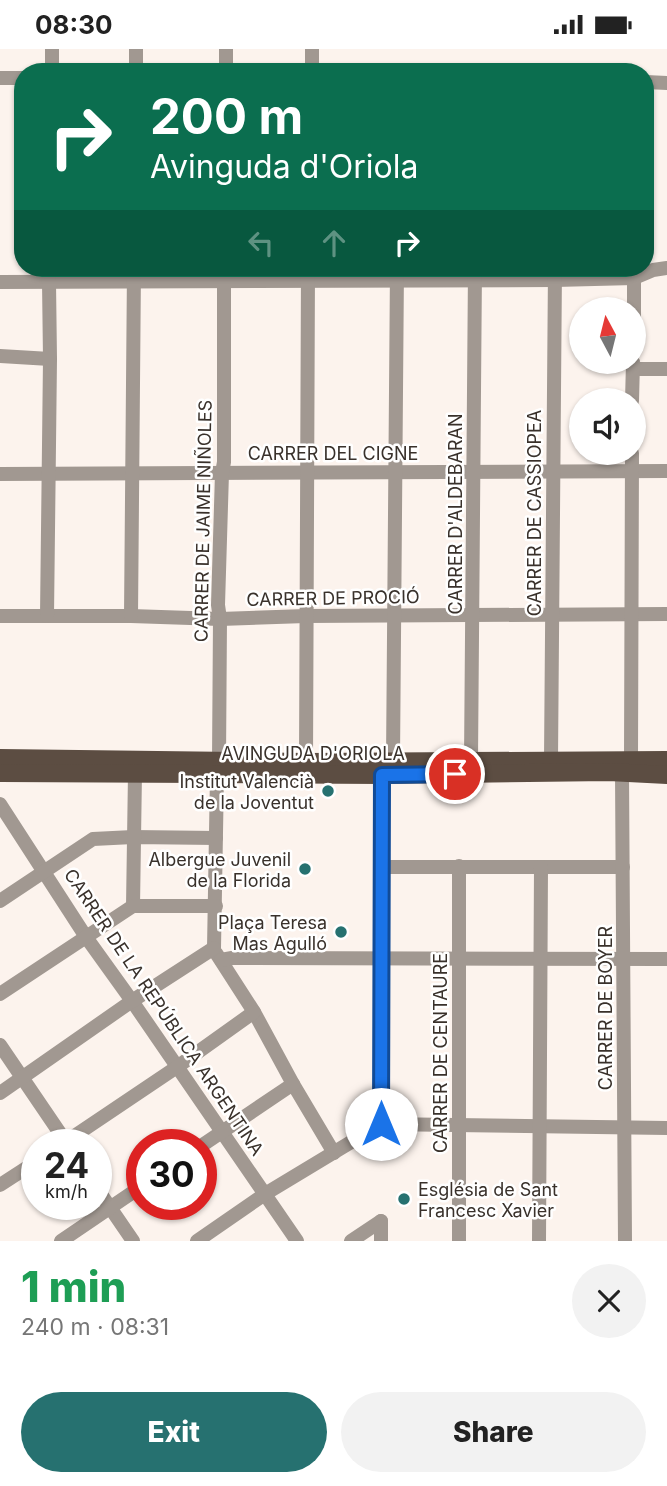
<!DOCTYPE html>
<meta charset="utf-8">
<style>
:root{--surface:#fff;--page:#f2f2f2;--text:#222;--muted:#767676;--accent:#267170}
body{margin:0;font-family:Inter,sans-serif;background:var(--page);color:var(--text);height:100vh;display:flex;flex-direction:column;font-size:26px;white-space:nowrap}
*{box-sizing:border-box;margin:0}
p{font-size:23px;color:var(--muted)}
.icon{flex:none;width:38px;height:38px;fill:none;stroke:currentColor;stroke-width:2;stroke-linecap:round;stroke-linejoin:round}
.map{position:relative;height:1192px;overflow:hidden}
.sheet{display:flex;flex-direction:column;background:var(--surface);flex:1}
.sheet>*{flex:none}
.hud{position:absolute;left:14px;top:14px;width:640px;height:214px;border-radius:28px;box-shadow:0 2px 5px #0004;background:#0b6e4f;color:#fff;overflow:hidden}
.needle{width:46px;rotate:353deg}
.controls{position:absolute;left:569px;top:248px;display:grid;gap:14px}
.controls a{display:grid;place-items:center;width:77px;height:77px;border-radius:50%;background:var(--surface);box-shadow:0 2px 5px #0004;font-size:35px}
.speed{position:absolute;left:21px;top:1080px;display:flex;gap:14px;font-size:35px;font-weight:700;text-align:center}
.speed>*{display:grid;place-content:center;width:91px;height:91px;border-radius:50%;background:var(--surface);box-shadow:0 2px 5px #0004;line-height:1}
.speed small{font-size:18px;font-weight:400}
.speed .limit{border:10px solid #d22;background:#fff;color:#111}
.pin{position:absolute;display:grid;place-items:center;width:60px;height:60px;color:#fff;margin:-30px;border:4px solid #fff;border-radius:50%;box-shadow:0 2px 7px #0007}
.me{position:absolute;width:77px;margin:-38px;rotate:0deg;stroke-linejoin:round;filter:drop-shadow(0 0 5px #0008)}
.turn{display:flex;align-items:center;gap:24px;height:147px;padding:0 21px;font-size:32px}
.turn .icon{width:91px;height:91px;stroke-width:2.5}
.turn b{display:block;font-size:49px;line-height:60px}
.lanes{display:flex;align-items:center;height:66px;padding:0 21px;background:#0003;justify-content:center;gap:35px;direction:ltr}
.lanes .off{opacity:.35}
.round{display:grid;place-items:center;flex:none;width:74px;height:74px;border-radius:37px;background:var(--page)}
.summary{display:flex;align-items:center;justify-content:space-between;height:119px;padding:0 21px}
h1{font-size:42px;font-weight:800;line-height:52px;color:#1e9e55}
.action{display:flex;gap:14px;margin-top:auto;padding:14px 21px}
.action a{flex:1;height:80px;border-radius:42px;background:var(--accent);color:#fff;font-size:28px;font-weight:800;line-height:80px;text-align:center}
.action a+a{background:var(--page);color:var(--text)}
.status{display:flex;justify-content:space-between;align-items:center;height:49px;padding:0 35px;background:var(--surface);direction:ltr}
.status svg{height:19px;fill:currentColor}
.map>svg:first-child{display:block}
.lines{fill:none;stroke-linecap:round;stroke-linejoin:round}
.minor{stroke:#a19891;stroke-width:14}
.major{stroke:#5c4d42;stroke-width:18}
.route-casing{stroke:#114b97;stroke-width:18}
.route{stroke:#1a73e8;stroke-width:12}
.poi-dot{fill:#267170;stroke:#fff;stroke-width:2.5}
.labels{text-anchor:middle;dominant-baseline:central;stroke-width:5;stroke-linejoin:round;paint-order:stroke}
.street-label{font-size:18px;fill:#39312b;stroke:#fff}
.poi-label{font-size:18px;fill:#39312b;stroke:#fff;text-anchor:end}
</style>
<div class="status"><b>08:30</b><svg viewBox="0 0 49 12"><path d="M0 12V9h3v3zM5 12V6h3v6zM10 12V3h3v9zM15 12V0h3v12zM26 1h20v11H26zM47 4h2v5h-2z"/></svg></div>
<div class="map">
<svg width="667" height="1192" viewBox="0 0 667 1192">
<rect width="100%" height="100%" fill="#fcf3ed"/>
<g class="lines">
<g class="minor">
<polyline points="52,0 52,23"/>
<polyline points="226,0 226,23"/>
<polyline points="136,23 136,0"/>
<polyline points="312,23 312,0"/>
<polyline points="0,29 23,29"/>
<polyline points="646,33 667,34"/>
<polyline points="0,233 555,231 634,229 653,221 667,219"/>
<polyline points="634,274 634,220"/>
<polyline points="0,307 50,310"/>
<polyline points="633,320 667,320"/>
<polyline points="632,352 633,313"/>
<polyline points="0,425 667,422"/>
<polyline points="0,567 131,567 220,570 306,567 667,565"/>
<polyline points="47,567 50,310 49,233 48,219"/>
<polyline points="131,567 134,219"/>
<polyline points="551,710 555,219"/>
<polyline points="393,711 397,219"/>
<polyline points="471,711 475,219"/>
<polyline points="306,713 308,219"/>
<polyline points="0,755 86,888 132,952 297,1192"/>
<polyline points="381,818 623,818"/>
<polyline points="0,852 93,790 133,788 216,789"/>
<polyline points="133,857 135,724"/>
<polyline points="214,899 217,726 219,711 220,570 218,556 222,424 224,413 224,219"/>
<polyline points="216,904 254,963 293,1035 334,1104"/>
<polyline points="221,911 232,909 667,910"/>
<polyline points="0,945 133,857 216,857"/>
<polyline points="0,996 68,1096"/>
<polyline points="0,1044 132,952 214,899"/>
<polyline points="381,1075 382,726"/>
<polyline points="381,1075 667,1079"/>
<polyline points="61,1096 177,1018 254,963"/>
<polyline points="201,1097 293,1035"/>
<polyline points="0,1136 37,1112"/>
<polyline points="96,1138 133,1192"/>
<polyline points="61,1192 142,1137"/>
<polyline points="197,1192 265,1145 381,1075"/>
<polyline points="351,1192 381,1172"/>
<polyline points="381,1192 381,1172"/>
<polyline points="459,1192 459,817"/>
<polyline points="539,1192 541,818"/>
<polyline points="625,1192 622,725 631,710 632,404"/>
</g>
<g class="major">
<polyline points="0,709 306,713 667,711"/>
<polyline points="0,724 382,726 609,723 667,726"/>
</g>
</g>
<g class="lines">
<defs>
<polyline id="route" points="381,1075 382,726 455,725"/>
</defs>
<use href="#route" class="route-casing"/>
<use href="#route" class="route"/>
</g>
<g class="poi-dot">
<circle cx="328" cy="742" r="7"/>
<circle cx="305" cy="820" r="7"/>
<circle cx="341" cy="883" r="7"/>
<circle cx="404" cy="1150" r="7"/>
</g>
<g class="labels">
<g class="street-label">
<text x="333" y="404">CARRER DEL CIGNE</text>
<text transform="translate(534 464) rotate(-90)">CARRER DE CASSIOPEA</text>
<text transform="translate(455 465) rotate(-90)">CARRER D'ALDEBARAN</text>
<text transform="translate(203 472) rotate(-89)">CARRER DE JAIME NIÑOLES</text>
<text transform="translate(333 549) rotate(-1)">CARRER DE PROCIÓ</text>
<text x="313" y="704">AVINGUDA D'ORIOLA</text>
<text transform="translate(605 959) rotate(-90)">CARRER DE BOYER</text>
<text transform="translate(164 963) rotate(56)">CARRER DE LA REPÚBLICA ARGENTINA</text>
<text transform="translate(440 1004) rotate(-90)">CARRER DE CENTAURE</text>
</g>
<g class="poi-label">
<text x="314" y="732">Institut Valencià<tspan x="314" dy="21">de la Joventut</tspan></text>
<text x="291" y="810">Albergue Juvenil<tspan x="291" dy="21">de la Florida</tspan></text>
<text x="327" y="873">Plaça Teresa<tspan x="327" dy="21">Mas Agulló</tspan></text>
<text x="418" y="1140" text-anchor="start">Església de Sant<tspan x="418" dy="21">Francesc Xavier</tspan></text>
</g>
</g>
</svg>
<div class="controls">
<a><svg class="needle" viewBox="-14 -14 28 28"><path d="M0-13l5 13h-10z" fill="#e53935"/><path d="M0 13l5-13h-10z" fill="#767676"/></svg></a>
<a><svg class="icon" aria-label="sound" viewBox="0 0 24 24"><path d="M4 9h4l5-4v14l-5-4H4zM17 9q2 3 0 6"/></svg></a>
</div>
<div class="speed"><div>24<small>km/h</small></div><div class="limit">30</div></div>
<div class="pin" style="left:455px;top:725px;background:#d93025"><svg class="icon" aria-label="arrive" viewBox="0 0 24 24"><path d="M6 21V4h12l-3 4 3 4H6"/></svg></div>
<svg class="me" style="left:381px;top:1075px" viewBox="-20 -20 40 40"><circle r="19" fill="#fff"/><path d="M0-13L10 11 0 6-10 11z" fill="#1a73e8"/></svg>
<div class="hud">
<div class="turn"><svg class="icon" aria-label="right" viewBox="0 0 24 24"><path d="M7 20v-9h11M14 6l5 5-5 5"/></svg><div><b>200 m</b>Avinguda d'Oriola</div></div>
<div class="lanes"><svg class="icon off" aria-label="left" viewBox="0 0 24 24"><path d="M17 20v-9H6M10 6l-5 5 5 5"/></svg><svg class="icon off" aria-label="ahead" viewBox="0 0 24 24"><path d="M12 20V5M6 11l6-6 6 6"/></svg><svg class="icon" aria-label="right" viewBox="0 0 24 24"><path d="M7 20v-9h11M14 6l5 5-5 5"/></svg></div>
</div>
</div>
<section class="sheet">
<div class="summary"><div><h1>1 min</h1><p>240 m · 08:31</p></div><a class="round"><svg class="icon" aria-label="close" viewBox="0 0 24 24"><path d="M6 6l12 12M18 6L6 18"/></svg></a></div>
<div class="action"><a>Exit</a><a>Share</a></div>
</section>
